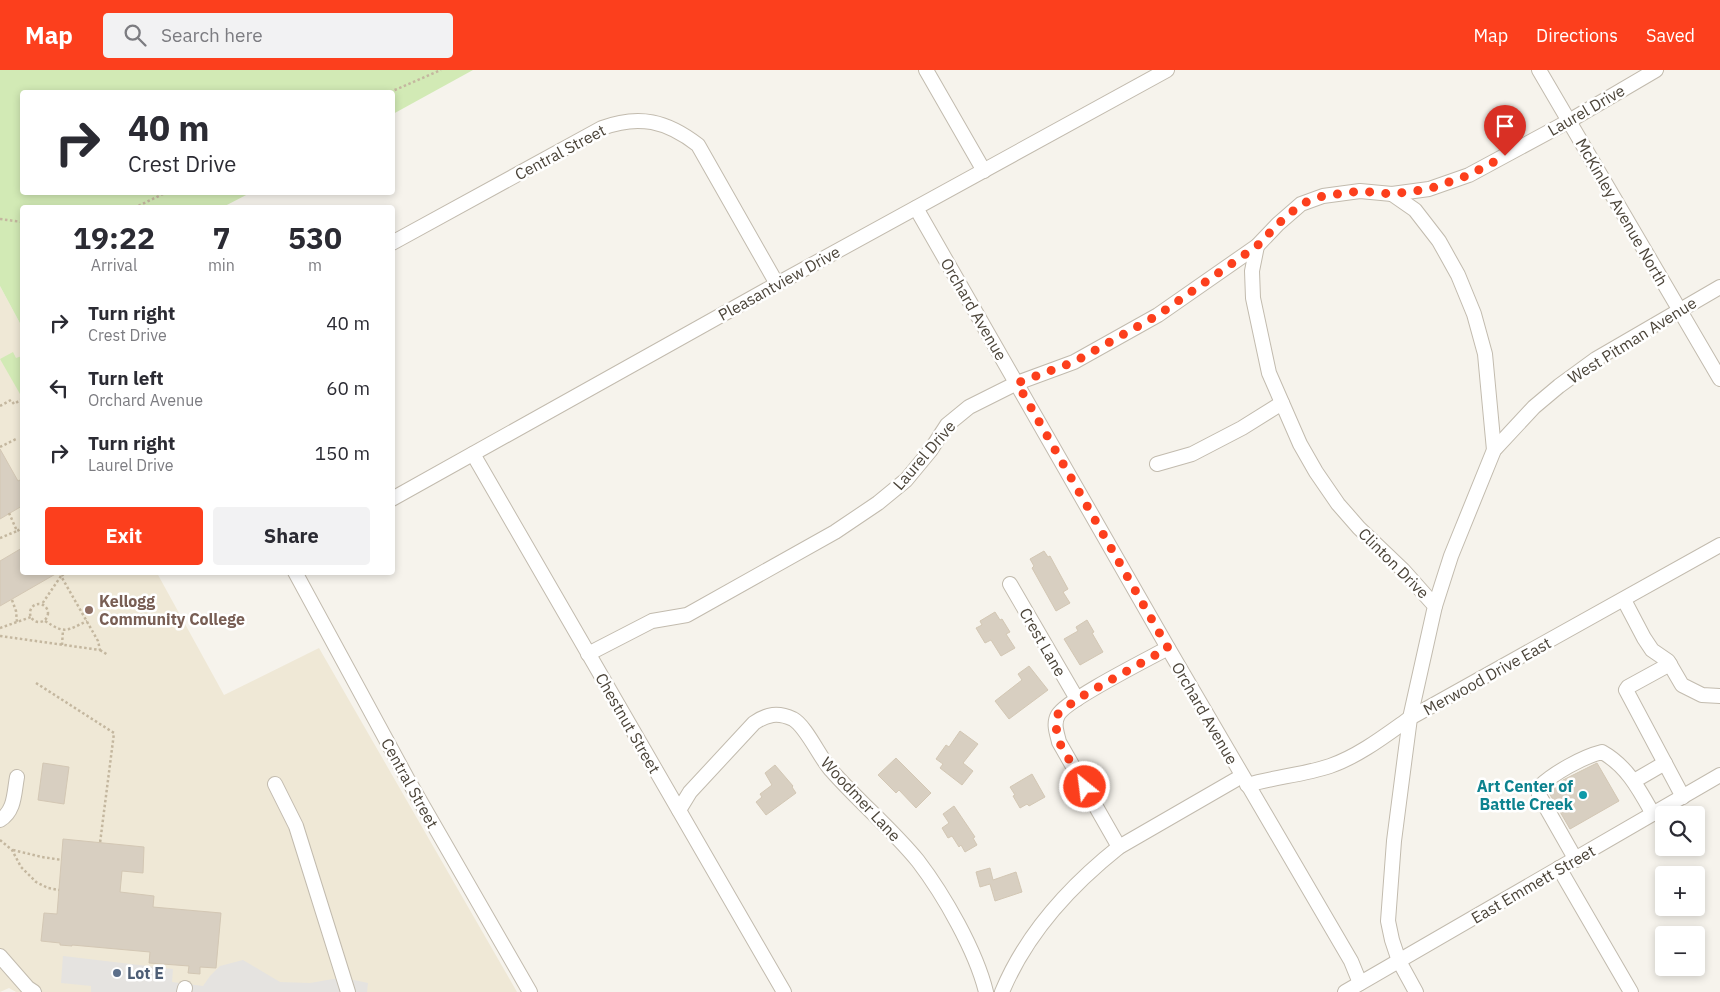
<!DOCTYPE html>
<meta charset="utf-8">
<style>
:root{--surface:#fff;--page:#f2f2f3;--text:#2b2b33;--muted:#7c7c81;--accent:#fc3f1d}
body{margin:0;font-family:"IBM Plex Sans",sans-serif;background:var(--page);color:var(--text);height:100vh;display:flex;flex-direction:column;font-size:19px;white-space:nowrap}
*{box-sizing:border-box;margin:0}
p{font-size:16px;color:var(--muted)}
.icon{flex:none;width:28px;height:28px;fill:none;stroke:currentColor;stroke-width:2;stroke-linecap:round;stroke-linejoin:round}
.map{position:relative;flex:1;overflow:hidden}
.side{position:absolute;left:20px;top:135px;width:375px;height:370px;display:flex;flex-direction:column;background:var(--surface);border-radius:5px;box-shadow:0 2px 8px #0003}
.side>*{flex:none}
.guide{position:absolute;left:20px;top:20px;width:375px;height:105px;border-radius:5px;box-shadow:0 2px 8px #0003;background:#fff;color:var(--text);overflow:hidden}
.fabs{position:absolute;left:1655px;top:736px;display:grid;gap:10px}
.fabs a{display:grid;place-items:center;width:50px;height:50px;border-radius:5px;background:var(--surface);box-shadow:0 2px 8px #0003;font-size:25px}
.pin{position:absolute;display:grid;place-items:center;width:42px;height:42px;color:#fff;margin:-51px -21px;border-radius:50% 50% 50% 0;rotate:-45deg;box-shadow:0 0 5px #0007}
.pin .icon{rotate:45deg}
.me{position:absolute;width:55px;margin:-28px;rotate:331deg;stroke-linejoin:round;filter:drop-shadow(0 0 4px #0008)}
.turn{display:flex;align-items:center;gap:18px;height:105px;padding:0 25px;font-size:22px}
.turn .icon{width:65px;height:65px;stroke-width:2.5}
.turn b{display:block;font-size:35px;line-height:42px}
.eta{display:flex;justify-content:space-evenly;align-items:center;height:85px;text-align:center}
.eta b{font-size:30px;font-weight:800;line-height:35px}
.button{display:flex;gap:10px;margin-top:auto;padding:10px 25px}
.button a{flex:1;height:58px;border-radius:5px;background:var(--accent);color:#fff;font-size:20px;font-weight:800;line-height:58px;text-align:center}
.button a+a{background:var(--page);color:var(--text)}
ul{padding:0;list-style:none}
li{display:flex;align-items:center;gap:15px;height:65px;padding:0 25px}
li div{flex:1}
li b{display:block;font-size:19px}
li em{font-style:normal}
header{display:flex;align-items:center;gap:30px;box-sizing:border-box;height:70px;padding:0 25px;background:var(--accent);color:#fff}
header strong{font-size:24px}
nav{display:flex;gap:28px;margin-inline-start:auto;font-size:18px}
.search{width:350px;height:45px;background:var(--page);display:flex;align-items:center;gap:12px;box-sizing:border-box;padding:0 18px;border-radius:5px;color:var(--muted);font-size:19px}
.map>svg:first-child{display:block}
.education{fill:#efe8d6}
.green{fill:#d2eab5}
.parking{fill:#e5e3e0}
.building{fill:#d8cfc1;stroke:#d3c7b4}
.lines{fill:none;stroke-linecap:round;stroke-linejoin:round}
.minor-casing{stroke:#c2bbae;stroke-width:16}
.path{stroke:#c4b79f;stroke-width:2.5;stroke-dasharray:2.5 2.5;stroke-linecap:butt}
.minor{stroke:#fff;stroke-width:14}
.route{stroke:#fc3f1d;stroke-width:9;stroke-dasharray:0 16.2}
.education-dot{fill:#8d6e63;stroke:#fff;stroke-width:2}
.culture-dot{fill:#0f9aa8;stroke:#fff;stroke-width:2}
.service-dot{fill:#5c6f8a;stroke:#fff;stroke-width:2}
.labels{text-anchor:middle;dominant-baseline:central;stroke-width:5;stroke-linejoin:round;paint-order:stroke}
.street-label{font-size:16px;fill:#4b4439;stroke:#fff}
.education-label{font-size:16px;font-weight:bold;fill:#785e54;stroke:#fff;text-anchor:start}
.culture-label{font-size:16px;font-weight:bold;fill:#0d838f;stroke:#fff;text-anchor:end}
.service-label{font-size:16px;font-weight:bold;fill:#4e5e75;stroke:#fff;text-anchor:start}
</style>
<header>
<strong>Map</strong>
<div class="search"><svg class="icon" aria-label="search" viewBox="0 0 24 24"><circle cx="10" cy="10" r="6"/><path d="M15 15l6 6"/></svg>Search here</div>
<nav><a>Map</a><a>Directions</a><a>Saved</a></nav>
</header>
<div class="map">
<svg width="1720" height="922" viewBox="0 0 1720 922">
<rect width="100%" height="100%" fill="#f6f3ec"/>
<polygon class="education" points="0,216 22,257 22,502 157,503 224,625 319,578 517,922 16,922 9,918 0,922"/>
<g class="green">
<polygon points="0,0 473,0 393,44 392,22 22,22 22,122 250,123 223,137 22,138 22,257 0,216"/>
<polygon points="13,282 16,288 22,286 22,322 20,324 0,289"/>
</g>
<polygon class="parking" points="63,886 173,899 172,912 203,916 210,906 220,896 243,890 280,912 310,913 333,909 354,910 368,913 367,922 91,922 91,916 61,913"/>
<g class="building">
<polygon points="0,379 18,411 22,409 22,436 0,449"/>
<polygon points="22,478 22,502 59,502 0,536 0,491"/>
<polygon points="1044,481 1048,487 1050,486 1068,519 1063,522 1070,533 1056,541 1032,498 1034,496 1030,489"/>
<polygon points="995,542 1000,550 1002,549 1010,562 1006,564 1015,578 1001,586 991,570 985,573 976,558 982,555 980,551"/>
<polygon points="1087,550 1094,562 1092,563 1103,582 1080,595 1064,569 1078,561 1076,557"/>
<polygon points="1029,596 1048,620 1009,649 995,631 1022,610 1018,604"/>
<polygon points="960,661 978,674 963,693 973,701 962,715 940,698 943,694 936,689 946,675 949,677"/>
<polygon points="896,688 931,723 916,738 899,720 896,723 878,705"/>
<polygon points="43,693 69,697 64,734 38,730"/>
<polygon points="1597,693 1619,731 1570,759 1548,721 1563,710"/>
<polygon points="775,695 793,716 792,717 796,723 766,745 756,732 762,727 760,724 772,715 765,703"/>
<polygon points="1032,704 1045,727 1029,736 1027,734 1020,738 1013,726 1015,725 1010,717"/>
<polygon points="954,736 975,767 973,768 977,775 965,782 961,775 959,777 952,766 948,768 942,758 949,753 943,744"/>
<polygon points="63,769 144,777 143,803 122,801 120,822 154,826 153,837 221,843 216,898 200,897 200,904 188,903 189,896 149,893 150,882 72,875 72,876 60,875 60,873 41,871 44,843 57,844"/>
<polygon points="990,798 993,810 1016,802 1022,822 995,831 990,814 980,817 976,802"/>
</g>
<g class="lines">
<defs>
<g id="minor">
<polyline points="926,0 984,101"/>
<polyline points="1539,0 1720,309"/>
<polyline points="1392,124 1415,140 1439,171 1458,205 1474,244 1485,284 1494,380"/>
<polyline points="916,138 1168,578 1351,891 1360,913"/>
<path d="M392,173L602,58C639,44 667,51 698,75L777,214"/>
<polyline points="1257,176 1252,201 1253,228 1269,303 1300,374 1316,402 1338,434 1359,458 1403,500 1435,536 1410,648 1405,686 1394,771 1388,851 1392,870 1399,891 1416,922"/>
<polyline points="473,384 784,922"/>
<polyline points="1157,394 1192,384 1242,358 1282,333"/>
<polyline points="392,429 777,214 1167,0"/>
<polyline points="295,502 408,710 530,922"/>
<polyline points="1010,514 1077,629"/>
<polyline points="1624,530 1644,568 1652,580 1668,591 1682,615 1702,625 1720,626"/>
<polyline points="1435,536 1451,486 1494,380 1534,337 1559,316 1596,289 1720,217"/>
<polyline points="588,584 652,551 687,545 835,462 878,433 906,410 930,381 947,355 969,337 1017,313 1074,292 1158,245 1257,176 1278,154 1301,134 1323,126 1360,121 1392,124 1429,119 1469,105 1569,51 1656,0"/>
<polyline points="1670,594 1628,617 1626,620 1683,727"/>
<polyline points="1634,711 1665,693"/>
<polyline points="275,714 296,756 348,922"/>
<path d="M1247,715C1274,707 1303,705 1330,696C1359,686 1386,665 1410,648L1720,475"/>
<path d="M679,740L690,722L754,653C767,644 778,642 793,649C806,656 820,688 831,700C859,732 892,759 918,791C944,825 976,881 986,922"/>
<path d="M0,750C15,741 14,723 17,707"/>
<path d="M1119,777L1059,672C1057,663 1053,654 1058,645C1066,630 1148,589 1168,578"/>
<path d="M1576,790L1539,725V717C1554,703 1582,687 1602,682C1627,696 1639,719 1653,744"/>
<polyline points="1559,798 1631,922"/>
<polyline points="0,886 28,918 34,922"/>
<polyline points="184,922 185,918"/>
<path d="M1002,922C1026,864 1070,816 1119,777L1242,706"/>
<polyline points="1345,922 1720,705"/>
</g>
</defs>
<use href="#minor" class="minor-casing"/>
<g class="path">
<polyline points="390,22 441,0"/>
<polyline points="134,138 167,122"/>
<polyline points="0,149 22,152"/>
<polyline points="0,336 11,330 14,334 22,329"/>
<polyline points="0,377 16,369"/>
<polyline points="9,443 17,461 22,458"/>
<polyline points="0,468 17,461"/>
<polyline points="59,502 61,506 68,502"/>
<polyline points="12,530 16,541 17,552"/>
<circle cx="39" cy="543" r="9"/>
<path d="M45,551C65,564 66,561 87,551"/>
<polyline points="0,558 31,547"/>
<polyline points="0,566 100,580 98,571 61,506 42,534"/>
<polyline points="62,575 63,560"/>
<polyline points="100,580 108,585"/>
<polyline points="36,613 114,663 100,773"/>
<polyline points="0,770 12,780 21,797 36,812 48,818 59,820"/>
<polyline points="13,780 42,787 62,790"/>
</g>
<use href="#minor" class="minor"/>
</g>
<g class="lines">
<polyline class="route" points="1085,717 1059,672 1055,652 1058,644 1077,629 1168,578 1017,313 1074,292 1158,245 1257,176 1278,154 1301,134 1323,126 1360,121 1392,124 1429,119 1469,105 1505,86"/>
</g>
<circle class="education-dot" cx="89" cy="540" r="5"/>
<circle class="culture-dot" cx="1583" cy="725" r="5"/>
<circle class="service-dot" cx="117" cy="903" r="5"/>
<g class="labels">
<g class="street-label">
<text transform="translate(1586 40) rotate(-30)">Laurel Drive</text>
<text transform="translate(560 82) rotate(-28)">Central Street</text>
<text transform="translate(1622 142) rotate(60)">McKinley Avenue North</text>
<text transform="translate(779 213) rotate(-29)">Pleasantview Drive</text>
<text transform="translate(974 239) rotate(60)">Orchard Avenue</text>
<text transform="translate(1632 270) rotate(-32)">West Pitman Avenue</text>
<text transform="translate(924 385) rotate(-49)">Laurel Drive</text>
<text transform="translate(1394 493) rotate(45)">Clinton Drive</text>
<text transform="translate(1043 572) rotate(60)">Crest Lane</text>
<text transform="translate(1487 606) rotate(-29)">Merwood Drive East</text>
<text transform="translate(1205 643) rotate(60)">Orchard Avenue</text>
<text transform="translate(628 653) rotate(60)">Chestnut Street</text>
<text transform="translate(410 713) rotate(61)">Central Street</text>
<text transform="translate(861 729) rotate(47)">Woodmer Lane</text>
<text transform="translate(1533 814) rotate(-30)">East Emmett Street</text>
</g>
<g class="education-label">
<text x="99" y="531">Kellogg<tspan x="99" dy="18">Community College</tspan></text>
</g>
<g class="culture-label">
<text x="1573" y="716">Art Center of<tspan x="1573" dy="18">Battle Creek</tspan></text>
</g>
<g class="service-label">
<text x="127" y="903">Lot E</text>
</g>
</g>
</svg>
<div class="fabs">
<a><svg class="icon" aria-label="search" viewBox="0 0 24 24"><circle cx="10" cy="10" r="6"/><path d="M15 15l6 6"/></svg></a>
<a>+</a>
<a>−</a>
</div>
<div class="pin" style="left:1505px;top:86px;background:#d93025"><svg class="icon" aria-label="arrive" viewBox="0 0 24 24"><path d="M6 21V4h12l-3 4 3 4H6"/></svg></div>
<svg class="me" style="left:1085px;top:717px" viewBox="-20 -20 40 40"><circle r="17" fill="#fc3f1d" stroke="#fff" stroke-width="3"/><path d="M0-11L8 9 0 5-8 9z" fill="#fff"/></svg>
<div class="guide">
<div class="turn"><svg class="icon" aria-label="right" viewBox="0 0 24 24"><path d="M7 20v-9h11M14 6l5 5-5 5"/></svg><div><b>40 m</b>Crest Drive</div></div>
</div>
<section class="side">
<div class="eta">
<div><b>19:22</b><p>Arrival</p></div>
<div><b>7</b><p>min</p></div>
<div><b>530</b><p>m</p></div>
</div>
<ul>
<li><svg class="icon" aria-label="right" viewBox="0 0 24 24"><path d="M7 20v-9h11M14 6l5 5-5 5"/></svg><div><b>Turn right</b><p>Crest Drive</p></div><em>40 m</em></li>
<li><svg class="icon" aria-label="left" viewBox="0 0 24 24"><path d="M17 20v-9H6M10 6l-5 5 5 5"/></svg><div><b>Turn left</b><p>Orchard Avenue</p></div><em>60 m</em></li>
<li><svg class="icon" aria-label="right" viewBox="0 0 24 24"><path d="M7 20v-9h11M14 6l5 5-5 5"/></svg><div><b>Turn right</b><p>Laurel Drive</p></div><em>150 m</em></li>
</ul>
<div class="button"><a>Exit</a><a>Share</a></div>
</section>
</div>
